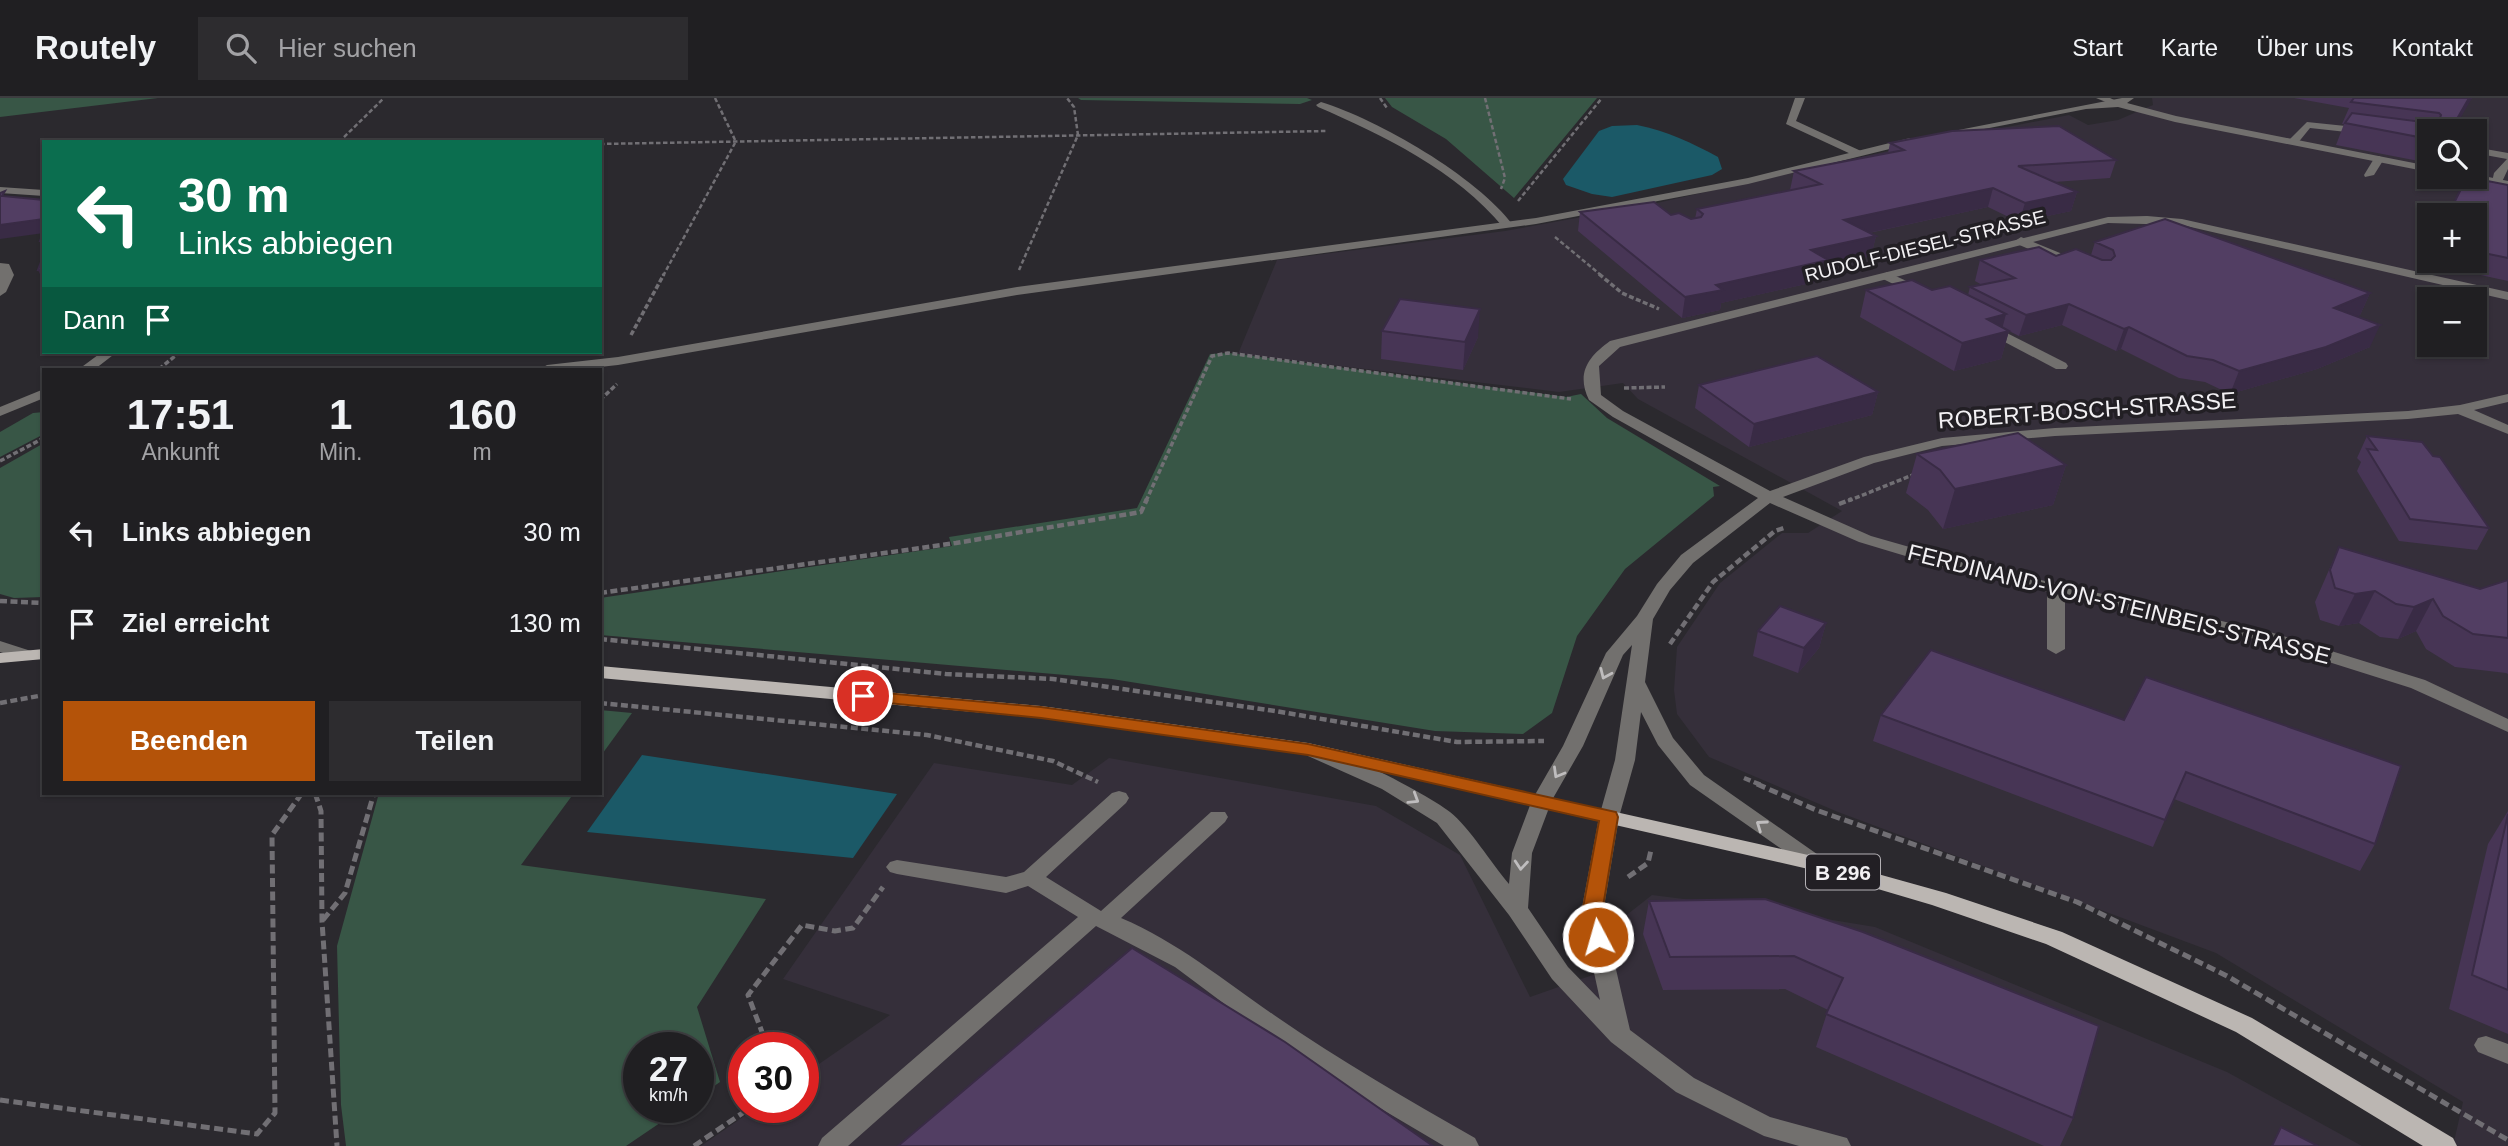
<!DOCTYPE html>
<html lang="de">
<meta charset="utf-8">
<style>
:root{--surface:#201f22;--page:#2d2c2f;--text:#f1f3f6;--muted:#a2a2a5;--line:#3d3d40;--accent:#b45309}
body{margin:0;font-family:Helvetica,sans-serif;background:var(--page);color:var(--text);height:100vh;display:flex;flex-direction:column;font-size:26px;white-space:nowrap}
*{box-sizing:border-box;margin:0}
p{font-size:23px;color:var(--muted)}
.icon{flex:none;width:38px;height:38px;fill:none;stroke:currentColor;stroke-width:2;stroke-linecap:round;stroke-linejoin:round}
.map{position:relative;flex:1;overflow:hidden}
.drawer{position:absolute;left:42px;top:270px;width:560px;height:427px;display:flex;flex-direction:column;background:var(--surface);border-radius:0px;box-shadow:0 2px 5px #0004,0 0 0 2px var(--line)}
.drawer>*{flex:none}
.top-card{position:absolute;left:42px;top:42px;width:560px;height:214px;border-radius:0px;box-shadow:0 2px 5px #0004,0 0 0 2px var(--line);background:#0b6e4f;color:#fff;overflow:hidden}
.tools{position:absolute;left:2417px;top:21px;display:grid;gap:14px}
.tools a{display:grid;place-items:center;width:70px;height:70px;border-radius:0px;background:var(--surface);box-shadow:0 2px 5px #0004,0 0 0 2px var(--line);font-size:35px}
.speed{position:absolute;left:623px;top:934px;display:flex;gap:14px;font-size:35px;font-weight:700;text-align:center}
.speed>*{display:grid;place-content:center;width:91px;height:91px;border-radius:50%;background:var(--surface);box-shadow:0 2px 5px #0004,0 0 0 2px var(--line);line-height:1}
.speed small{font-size:18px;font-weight:400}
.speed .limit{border:10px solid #d22;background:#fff;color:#111}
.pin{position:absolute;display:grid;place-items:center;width:60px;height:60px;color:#fff;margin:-30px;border:4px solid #fff;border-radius:50%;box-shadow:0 2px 7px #0007}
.me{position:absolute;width:77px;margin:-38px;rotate:354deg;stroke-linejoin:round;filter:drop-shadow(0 0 5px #0008)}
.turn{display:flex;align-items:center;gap:24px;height:147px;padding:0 21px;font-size:32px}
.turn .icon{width:91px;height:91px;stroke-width:2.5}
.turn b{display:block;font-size:49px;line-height:60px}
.then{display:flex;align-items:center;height:66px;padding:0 21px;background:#0003;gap:14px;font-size:26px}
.eta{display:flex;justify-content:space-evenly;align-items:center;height:119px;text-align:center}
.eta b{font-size:42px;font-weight:700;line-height:49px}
.cta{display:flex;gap:14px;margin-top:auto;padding:14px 21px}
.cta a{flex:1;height:80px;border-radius:0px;background:var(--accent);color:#fff;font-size:28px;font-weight:700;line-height:80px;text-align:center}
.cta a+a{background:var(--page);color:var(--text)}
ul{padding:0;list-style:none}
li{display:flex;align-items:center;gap:21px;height:91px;padding:0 21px}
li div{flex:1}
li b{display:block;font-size:26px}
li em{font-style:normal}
header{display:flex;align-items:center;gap:42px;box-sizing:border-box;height:98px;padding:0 35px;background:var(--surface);border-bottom:2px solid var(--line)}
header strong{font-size:33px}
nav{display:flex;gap:38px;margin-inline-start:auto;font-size:24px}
.search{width:490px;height:63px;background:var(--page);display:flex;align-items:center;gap:18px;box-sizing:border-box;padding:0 24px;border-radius:0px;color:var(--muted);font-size:26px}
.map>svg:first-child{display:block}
.built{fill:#352f3a;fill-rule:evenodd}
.green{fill:#385646}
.water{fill:#1b5967}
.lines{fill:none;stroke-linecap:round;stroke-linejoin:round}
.path-far3{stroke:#716f74;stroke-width:2.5;stroke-dasharray:4.5 2.5;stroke-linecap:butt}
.path-far2{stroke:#716f74;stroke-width:3.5;stroke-dasharray:5 2.5;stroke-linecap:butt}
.path-far1{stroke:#716f74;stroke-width:4.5;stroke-dasharray:7 3.5;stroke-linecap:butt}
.path{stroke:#716f74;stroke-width:5;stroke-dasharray:9 4.5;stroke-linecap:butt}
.service{fill:#72706e;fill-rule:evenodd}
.minor{fill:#72706e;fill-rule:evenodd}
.tertiary{fill:#72706e;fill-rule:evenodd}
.primary{fill:#bbb6b2;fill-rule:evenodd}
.wall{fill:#473555}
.shaded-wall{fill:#392b45}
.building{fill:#523e63;stroke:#392b45;stroke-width:2}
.oneway{stroke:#bfbdbe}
.route{fill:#b45309;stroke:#753606;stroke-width:2}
.labels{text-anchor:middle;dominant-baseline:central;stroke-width:7;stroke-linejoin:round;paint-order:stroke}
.far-street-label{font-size:19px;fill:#f2f0f3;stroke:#221f24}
.shield{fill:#221f24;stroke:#b4b1b5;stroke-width:2}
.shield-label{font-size:21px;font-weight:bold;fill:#f2f0f3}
.street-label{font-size:23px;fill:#f2f0f3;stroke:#221f24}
</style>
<header>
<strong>Routely</strong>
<div class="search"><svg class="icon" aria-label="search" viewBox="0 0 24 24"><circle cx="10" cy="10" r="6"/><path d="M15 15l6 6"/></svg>Hier suchen</div>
<nav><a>Start</a><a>Karte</a><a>Über uns</a><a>Kontakt</a></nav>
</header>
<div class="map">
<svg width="2508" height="1048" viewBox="0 0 2508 1048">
<rect width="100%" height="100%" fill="#2b292e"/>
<g class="built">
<path d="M2152,0H2508V1048H2453L2463,1004L2216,855L1838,714L1709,659L1677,616L1674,592L1677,549L1720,485L1782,435H1808L1842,413L1638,301L1623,285L1559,294L1238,256L1277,162L1505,133L1648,107L1919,46L2069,17L2088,27L2118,22L2153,7ZM2429,33H2474V79H2429ZM2429,117H2474V163H2429ZM2429,201H2474V247H2429Z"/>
<polygon points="1109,660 1376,708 1460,757 1530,899 1624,866 1619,823 1652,797 1772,812 1875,829 2227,974 2362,1048 701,1048 756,1010 803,1010 803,977 890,917 783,881 934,665 1072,687"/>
</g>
<g class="green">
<polygon points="0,0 158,0 0,19"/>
<polygon points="1078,0 1307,0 1312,2 1300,6 1081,2"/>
<polygon points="1385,0 1597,0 1514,100 1446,41 1392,9"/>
<polygon points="1229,255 1566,299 1581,296 1607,320 1720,388 1713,389 1714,398 1625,471 1577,538 1552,615 1523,636 1435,633 1112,581 600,537 600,500 952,448 949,439 1137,410 1210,256"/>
<polygon points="44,314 44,336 0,359 0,334 33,315"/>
<polygon points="44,345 44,499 14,500 0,496 0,370"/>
<polygon points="600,612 632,615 600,659"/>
<polygon points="379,695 574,695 521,767 766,801 697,909 720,984 698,999 698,950 639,950 639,1010 682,1010 626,1048 346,1048 341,1007 337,848"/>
</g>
<g class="water">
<path d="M1637,27C1667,33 1692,45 1718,59L1722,71L1712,77L1612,99L1592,96L1566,87L1563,81L1599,33L1612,28Z"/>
<polygon points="642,657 897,696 853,760 587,734"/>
</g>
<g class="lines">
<g class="path-far3">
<polyline points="715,0 736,44"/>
<polyline points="1380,0 1387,10"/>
<polyline points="1485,0 1505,80 1501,91"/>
<polyline points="339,44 384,0"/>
<polyline points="600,46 1326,33"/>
<polyline points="1518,103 1602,0"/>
<polyline points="1555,139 1602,178"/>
<polyline points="1019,172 1078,37 1074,9 1067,0"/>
<polyline points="663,178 735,45"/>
</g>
<g class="path-far2">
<polyline points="1599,176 1622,195 1659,211"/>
<polyline points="631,237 664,176"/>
<polyline points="159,271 180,254"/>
<polyline points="1624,290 1665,289"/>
<polyline points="600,302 617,286"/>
<polyline points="0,363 44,340"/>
<polyline points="1146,403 1212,258 1228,255 1571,301"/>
<polyline points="1848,403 1915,376"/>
</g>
<g class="path-far1">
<polyline points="1839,406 1852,401"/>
<polyline points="600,495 956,445 1141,414 1147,401"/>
<polyline points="0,503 44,505"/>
<polyline points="600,541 946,576 1053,581 1275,613 1457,644 1544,643"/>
<polyline points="1670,546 1713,484 1775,433 1784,430"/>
<polyline points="0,605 44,597"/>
<polyline points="600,605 927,637 1053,663 1098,684"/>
<polyline points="1744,680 1761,687"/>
</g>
<g class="path">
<polyline points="1757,686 1816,712 2077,804 2227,878 2508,1042"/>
<polyline points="315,695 321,713 322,823 337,1048"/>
<polyline points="1628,779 1648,765 1651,752"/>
<polyline points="323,822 345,795 374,695"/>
<polyline points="768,950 748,897 802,827 835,833 853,830 883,789"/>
<polyline points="0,1002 257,1036 275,1015 272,737 302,695"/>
<polyline points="694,1048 750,1010"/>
</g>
<g class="service">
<polygon points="1795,0 1805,0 1796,23 1861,53 1861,57 1853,57 1786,26"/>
<polygon points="2096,0 2110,0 2123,6 2118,9"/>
<path d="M1321,4C1379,22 1476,78 1513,127L1503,129C1457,73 1383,37 1318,9L1316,7Z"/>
<polygon points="2307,24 2365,30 2370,33 2365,36 2310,30 2297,46 2289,46 2289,42"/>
<polygon points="2474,49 2508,55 2508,71 2501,86 2492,84 2494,75 2507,61 2474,55"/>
<polygon points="2379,58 2384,61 2374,77 2365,79 2364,77 2375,59"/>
<polygon points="2021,139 2060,155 2062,158 2052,161 2017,146 2015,143"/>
<polygon points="1887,174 1926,192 1928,195 1922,199 1918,198 1883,181 1881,178"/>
<polygon points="1987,225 2066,265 2068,268 2066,271 2056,271 1982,232 1982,226"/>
<polygon points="2056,487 2065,492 2065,551 2056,556 2047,551 2047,492"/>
<path d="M1119,693L1126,695L1129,700L1126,705L1046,779L1101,813L1211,714H1225L1228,719L1225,724L1121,820C1178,844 1224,883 1274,917C1339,962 1407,1001 1475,1040L1479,1048H1444L1351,993L1258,931L1175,869L1096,828L848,1048H818L822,1040L1078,819L1028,788L1006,795L897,776L890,774L886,769L890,764L897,762L1006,779L1024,774L1112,695Z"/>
<polygon points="2486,938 2508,946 2508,966 2478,954 2474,947 2478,940"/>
</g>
<g class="minor">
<polygon points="2122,0 2134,0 2127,5 2176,18 2429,68 2429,74 2175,24 2118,9 2086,11 1938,40 1933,37"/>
<polygon points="1910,40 1914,41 1914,45 1748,86 1536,126 1017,197 618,267 581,271 540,271 547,267 618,259 1017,189 1536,120 1748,80"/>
<polygon points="2474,76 2508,83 2508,89 2466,79 2474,79"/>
<polygon points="0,89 44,92 44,98 0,95"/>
<path d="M2147,118L2182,121L2508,194V202L2182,127L2108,125L1620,249L1599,268L1601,297L1623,313L1770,393L1864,359L1942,340L2055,330L2408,313L2460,307L2508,296V304L2474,312L2508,327V336L2458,316L2408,321L2055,338L1942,348L1874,365L1783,399L1871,438L1962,464L2270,534L2425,582L2508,621V634L2411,590L2259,542L1952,472L1859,444L1770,405L1693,465L1670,492L1653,521L1645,584L1673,640L1704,677L1824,761L1828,766L1824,771L1817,773L1810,771L1690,687L1658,647L1641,614L1635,662L1619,719L1603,815L1630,932L1694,980L1770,1019L1847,1040L1851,1048H1799L1764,1038L1676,994L1611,944L1552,881L1509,817L1437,725L1382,691L1308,658L1305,654L1308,650C1330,644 1430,698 1450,714C1469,729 1492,766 1509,786L1512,755L1532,702L1563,648L1606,555L1637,518L1657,486L1681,457L1758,400L1613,319L1589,302C1576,275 1588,259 1610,243L2108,119ZM1632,547L1615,662L1599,719L1581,815L1600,902L1568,869L1528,810L1532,755L1552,702L1583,648L1623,557Z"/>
<polygon points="0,165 9,166 14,177 6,194 0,198"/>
<polygon points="102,254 117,254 95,271 79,271"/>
<polygon points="44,291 44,300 0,318 0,309"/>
</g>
<polygon class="tertiary" points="0,543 31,553 34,557 25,562 0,554"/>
<g class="primary">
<polygon points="44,551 44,561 0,565 0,555"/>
<polygon points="600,568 1041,608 1308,645 1817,759 1946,795 2062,834 2252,920 2453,1040 2457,1048 2423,1048 2236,934 2046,846 1932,807 1817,773 1308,657 1041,620 600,580"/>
</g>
</g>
<g class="wall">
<polygon points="2294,0 2472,0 2429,33 2429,65 2336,47 2344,26 2342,26 2349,10"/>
<polygon points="1890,45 2116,62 2110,80 2054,84 2077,94 2071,113 2019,124 1988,109 1869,135 1876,138 1871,158 1827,167 1824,182 1721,205 1720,212 1682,220 1578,133 1580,114 1671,117 1691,121 1695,121 1697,111 1792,92 1790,92 1794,73 1888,55"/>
<polygon points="2508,87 2508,183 2439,168 2441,163 2474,163 2474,117"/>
<polygon points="2095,144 2370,195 2360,217 2357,218 2370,249 2317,271 2230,296 2205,284 2179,280 2121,251 2116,253 2062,227 2019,238 2009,233 2001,261 1954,273 1860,219 1866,192 1932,192 1968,197 1970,189 1982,187 1975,183 1980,162 2056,158 2091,157"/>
<polygon points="1382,233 1478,239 1463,272 1381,261"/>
<polygon points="1699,287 1878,294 1872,317 1749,349 1695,310"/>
<polygon points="2367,338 2489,430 2477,452 2399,443 2357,373 2361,364 2357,360"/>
<polygon points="1917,356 2066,367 2053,407 1943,431 1928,412 1906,395"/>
<polygon points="2339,449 2480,491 2508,482 2508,576 2506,575 2455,569 2426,551 2416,533 2398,541 2380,539 2359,525 2339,528 2320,522 2315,504"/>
<polygon points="1826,525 1819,550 1798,575 1753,558 1758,533"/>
<polygon points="1931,552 2375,746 2360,773 2174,701 2153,749 1873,643 1881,617"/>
<polygon points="2508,713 2508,936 2449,911 2488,746"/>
<polygon points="1765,801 2073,1020 2060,1048 2044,1048 1816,949 1828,912 1785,891 1663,892 1643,836 1649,803"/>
</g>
<g class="shaded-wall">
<polygon points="2469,0 2472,0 2453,33 2450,33"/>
<polygon points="1993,90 1988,109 1840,141 1844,122"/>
<polygon points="2077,94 2071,113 2019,124 2025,105"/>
<polygon points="44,121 44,135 0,141 0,127"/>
<polygon points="1876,138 1871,158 1827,167 1824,182 1721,205 1720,212 1682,220 1685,199 1716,187 1811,152"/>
<polygon points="40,143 44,143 44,152"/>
<polygon points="44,171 44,185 38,172"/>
<polygon points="2370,195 2360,217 2325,231 2334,210"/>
<polygon points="2069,206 2062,227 2019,238 2026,217"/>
<polygon points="1480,211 1478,239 1463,272 1465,244"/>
<polygon points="2006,216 2001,235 2009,233 2001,261 1954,273 1962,245 1987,221"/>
<polygon points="2380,227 2370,249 2317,271 2230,296 2239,273"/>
<polygon points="2129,229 2121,251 2116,253 2124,231"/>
<polygon points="1878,294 1872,317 1749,349 1754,326"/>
<polygon points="2066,367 2053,407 1943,431 1955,391"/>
<polygon points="2375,493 2359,525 2339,528 2355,496"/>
<polygon points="2433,501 2416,533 2398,541 2414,509"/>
<polygon points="1826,525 1819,550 1798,575 1804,550"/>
</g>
<g class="building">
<polygon points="2354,0 2469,0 2450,33 2429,33 2429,41 2345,25 2352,15 2438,26 2441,17 2439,15 2351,4"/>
<polygon points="2059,28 2116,62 2018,68 2077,94 2025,105 1993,90 1844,122 1876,138 1811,152 1828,162 1716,187 1723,192 1685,199 1580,114 1654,104 1671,117 1679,115 1691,121 1701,119 1703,116 1697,111 1821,86 1794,73 1904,52 1890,45 1952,33"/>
<polygon points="2467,79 2508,87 2508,160 2474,153 2474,117 2448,117"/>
<polygon points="5,93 2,98 44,102 44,121 0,127 0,95"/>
<polygon points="2165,121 2370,195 2334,210 2380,227 2326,249 2239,273 2213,262 2187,258 2129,229 2124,231 2069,206 2026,217 1970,189 2015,180 1980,162 2039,149 2056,158 2076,151 2102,162 2111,162 2115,158 2113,152 2095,144"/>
<polygon points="44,132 44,143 40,143"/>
<polygon points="44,156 44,171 38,172"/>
<polygon points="1912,182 1932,192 1950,188 2006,216 1987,221 2009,233 1962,245 1866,192"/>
<polygon points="1400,201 1480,211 1465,244 1382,233"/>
<polygon points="1817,258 1878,294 1754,326 1699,287"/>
<polygon points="2018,335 2066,367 1955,391 1940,372 1917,356"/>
<polygon points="2367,338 2422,344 2433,358 2440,359 2489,430 2410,421 2367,351 2377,352"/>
<polygon points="2339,449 2480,491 2508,482 2508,540 2473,536 2443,518 2433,501 2414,509 2396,506 2375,493 2355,496 2335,490 2330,472"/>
<polygon points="1780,508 1826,525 1804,550 1758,533"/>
<polygon points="1931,552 2124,622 2146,579 2401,668 2375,746 2186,674 2165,722 1881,617"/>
<polygon points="2508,716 2508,892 2472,877"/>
<polygon points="1765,801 1863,834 2099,928 2073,1020 1826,916 1843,880 1794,858 1670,859 1649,803"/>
<polygon points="1132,850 1285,944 1433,1048 898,1048"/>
<polygon points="2281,1029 2318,1048 2272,1048"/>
</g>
<defs><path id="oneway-chevron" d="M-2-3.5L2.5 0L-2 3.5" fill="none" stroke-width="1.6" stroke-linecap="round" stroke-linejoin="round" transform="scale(1.75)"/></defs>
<g class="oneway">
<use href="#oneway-chevron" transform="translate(1605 576) rotate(114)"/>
<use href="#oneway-chevron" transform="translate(1558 675) rotate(120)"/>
<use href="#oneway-chevron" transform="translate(1414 701) rotate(32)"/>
<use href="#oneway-chevron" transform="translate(1761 727) rotate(-145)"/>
<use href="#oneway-chevron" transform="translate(1521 767) rotate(95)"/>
</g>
<polygon class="route" points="863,593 1041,609 1308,646 1616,714 1618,719 1602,815 1608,839 1605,845 1598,847 1590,845 1582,815 1599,723 1308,657 1041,620 857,602 854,598"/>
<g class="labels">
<g class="far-street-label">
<text transform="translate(1925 148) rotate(-14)">RUDOLF-DIESEL-STRASSE</text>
</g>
<rect class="shield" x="1806" y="756.5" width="74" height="35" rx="5"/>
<g class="shield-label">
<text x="1843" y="774">B 296</text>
</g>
<g class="street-label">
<text transform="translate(2087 312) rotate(-4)">ROBERT-BOSCH-STRASSE</text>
<text transform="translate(2119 506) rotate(14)">FERDINAND-VON-STEINBEIS-STRASSE</text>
</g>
</g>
</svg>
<div class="tools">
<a><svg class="icon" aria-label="search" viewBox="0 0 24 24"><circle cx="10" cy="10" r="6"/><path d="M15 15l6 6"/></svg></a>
<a>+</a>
<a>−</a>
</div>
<div class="speed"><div>27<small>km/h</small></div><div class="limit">30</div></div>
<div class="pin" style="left:863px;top:598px;background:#d93025"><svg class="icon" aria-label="arrive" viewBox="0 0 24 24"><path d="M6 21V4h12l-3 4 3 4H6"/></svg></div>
<svg class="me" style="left:1598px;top:839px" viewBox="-20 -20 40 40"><circle r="17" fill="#b45309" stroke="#fff" stroke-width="3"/><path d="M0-11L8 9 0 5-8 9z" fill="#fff"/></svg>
<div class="top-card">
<div class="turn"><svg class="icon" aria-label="left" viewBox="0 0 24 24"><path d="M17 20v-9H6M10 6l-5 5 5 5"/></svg><div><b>30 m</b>Links abbiegen</div></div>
<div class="then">Dann<svg class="icon" aria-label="arrive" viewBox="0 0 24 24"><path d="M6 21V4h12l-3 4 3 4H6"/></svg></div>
</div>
<section class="drawer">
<div class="eta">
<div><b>17:51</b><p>Ankunft</p></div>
<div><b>1</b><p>Min.</p></div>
<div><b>160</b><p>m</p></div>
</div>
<ul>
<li><svg class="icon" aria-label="left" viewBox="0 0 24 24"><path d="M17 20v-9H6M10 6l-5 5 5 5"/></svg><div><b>Links abbiegen</b></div><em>30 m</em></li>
<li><svg class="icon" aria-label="arrive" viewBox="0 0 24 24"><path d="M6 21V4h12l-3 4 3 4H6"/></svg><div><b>Ziel erreicht</b></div><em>130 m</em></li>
</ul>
<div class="cta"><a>Beenden</a><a>Teilen</a></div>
</section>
</div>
